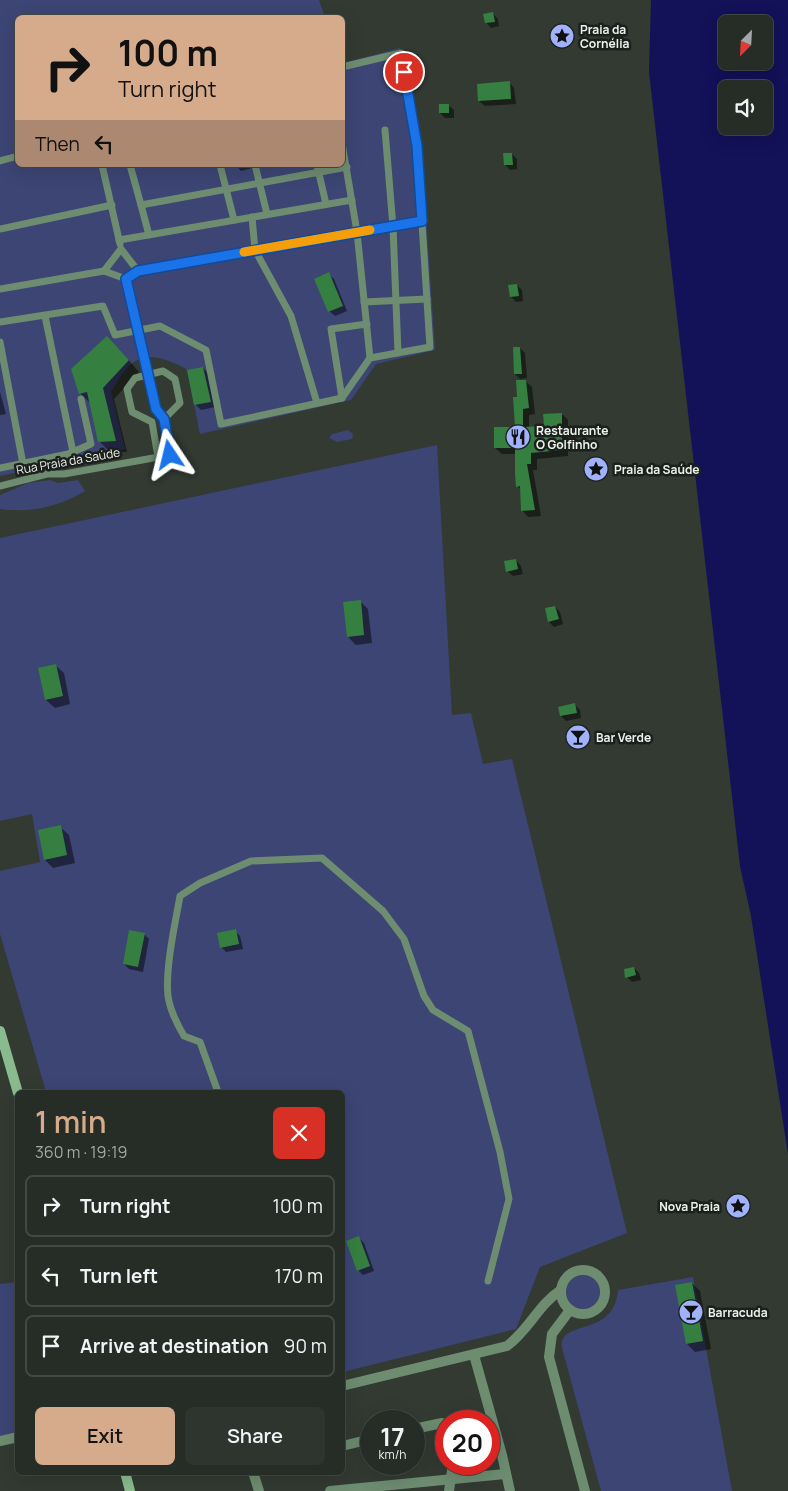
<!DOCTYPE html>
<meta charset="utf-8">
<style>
:root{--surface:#262c26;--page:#2e342e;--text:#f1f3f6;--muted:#a4a7a7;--line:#424843;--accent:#d6ab8b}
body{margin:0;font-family:Manrope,sans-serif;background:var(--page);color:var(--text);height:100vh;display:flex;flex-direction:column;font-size:19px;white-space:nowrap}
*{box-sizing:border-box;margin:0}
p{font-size:16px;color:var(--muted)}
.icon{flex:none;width:28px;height:28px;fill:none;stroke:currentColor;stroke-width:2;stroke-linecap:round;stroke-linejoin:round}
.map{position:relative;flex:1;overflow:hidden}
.drawer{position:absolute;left:15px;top:1090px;width:330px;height:385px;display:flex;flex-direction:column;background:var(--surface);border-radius:8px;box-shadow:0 5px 20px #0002,0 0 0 1px var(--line)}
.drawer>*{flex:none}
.guide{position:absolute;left:15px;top:15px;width:330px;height:152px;border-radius:8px;box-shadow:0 5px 20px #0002,0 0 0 1px var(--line);background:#d6ab8b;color:#111;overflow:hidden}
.needle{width:32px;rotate:204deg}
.controls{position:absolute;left:718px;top:15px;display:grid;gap:10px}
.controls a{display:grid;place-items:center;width:55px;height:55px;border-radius:8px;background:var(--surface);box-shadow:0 5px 20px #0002,0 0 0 1px var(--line);font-size:25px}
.speed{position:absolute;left:360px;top:1410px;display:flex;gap:10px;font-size:25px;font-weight:700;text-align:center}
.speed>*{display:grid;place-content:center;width:65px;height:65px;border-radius:50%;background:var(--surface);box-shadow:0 5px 20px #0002,0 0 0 1px var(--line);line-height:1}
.speed small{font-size:12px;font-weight:400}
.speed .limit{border:8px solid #d22;background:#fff;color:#111}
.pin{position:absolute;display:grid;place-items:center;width:42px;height:42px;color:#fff;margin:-21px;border:2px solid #fff;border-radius:50%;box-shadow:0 1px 5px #0007}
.me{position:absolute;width:55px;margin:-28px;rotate:350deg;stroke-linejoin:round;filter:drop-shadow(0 0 4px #0008)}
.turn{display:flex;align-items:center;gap:18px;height:105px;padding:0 20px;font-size:22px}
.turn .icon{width:65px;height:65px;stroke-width:2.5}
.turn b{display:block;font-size:35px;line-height:42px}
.then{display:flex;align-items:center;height:48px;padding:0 20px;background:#0003;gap:10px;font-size:19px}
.round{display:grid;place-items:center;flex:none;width:52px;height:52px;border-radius:8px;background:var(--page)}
.summary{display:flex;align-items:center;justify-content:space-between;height:85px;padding:0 20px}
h1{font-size:30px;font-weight:600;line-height:38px;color:var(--accent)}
.button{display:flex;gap:10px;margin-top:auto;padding:10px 20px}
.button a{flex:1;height:58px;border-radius:8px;background:var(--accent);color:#111;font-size:20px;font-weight:600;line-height:58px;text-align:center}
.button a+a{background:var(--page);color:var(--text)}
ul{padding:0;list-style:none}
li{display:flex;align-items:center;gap:15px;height:62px;margin:0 10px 8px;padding:0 10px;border:2px solid var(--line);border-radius:8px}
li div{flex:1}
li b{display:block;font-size:19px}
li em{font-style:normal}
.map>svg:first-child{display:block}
.green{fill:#3c4574}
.water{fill:#131158;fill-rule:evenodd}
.shadow{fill:#0007}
.building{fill:#357f41}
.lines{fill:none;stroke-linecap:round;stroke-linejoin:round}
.lane{stroke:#6d8c70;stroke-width:7}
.street{stroke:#6d8c70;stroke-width:10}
.secondary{stroke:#8abb8e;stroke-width:10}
.route-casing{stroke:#114b97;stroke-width:12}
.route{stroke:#1a73e8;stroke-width:9}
.slow{stroke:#f59e0b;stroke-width:9}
.labels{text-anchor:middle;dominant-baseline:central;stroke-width:5;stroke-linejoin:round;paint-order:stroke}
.poi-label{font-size:12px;font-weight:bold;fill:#ebf1eb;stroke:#1c201d;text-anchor:start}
.street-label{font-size:12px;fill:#ebf1eb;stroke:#1c201d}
</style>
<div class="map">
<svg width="788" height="1491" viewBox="0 0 788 1491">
<rect width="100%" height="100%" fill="#323a32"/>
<g class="green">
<path d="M0,0H319L325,17L18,18V165H342L343,63L400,48L421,138L435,350L376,364L351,400L200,434L187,370C181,365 173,363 166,360C135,349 125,369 111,392L125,449L0,476Z"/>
<polygon points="348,430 353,434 352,439 337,442 329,438 332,434"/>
<polygon points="437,445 452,715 471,713 483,764 512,759 627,1233 540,1267 516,1329 343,1372 342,1092 46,1092 0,934 0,871 40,862 32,814 0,821 0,538"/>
<path d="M50,480L58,483L78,480L85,491C59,507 30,513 0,509V495L28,483Z"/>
<circle cx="583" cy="1292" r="17"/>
<path d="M693,1277L732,1491H601L562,1348C558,1318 614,1339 618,1290Z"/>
<polygon points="17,1282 17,1433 0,1437 0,1284"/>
</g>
<path class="water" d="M651,0H788V1154L751,916L740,866L649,72ZM726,24H764V61H726ZM726,89H764V126H726Z"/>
<g class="shadow">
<polygon points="493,14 498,19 499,26 491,28 486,22"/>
<polygon points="509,82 514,88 516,104 485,106 479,101"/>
<polygon points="448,105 454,110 454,118 445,118 440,113"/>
<polygon points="512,154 517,159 517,169 510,170 505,165"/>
<polygon points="236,165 251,165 252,168 241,171"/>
<polygon points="328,274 334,279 347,311 335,316 329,311"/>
<polygon points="517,285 522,290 523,301 516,302 511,297"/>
<polygon points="118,348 139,372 114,399 127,452 110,452 99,441 91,404 80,393"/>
<polygon points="520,348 525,353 527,378 520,379 515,374"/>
<polygon points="203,368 208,373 215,407 201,410 196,405"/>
<polygon points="525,381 532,387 535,414 529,415 529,428 545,427 562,414 568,420 568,456 537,459 537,470 533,470 541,516 528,517 522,510 521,490 518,486 516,454 502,454 495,448 516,428 518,398"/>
<polygon points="0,392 6,414 0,415"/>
<polygon points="516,560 521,566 523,574 513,576 507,571"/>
<polygon points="360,601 368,609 372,643 356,645 348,637"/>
<polygon points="555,607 560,612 563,624 554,627 549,622"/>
<polygon points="55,665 64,673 70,704 55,708 46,700"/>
<polygon points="575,705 580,710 581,718 566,721 561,716 560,708"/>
<polygon points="60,827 69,835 75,863 53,868 45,860"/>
<polygon points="235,931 240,936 243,949 226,952 221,947"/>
<polygon points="144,934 149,939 143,972 129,969 124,964"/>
<polygon points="634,968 639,973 641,980 632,982 627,977"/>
<polygon points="359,1238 364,1243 374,1271 363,1275 358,1270"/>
<polygon points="692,1283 700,1291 711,1349 695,1352 687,1344"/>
</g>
<g class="building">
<polygon points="493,12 495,22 485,23 483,14"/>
<polygon points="510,81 511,99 478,101 477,84"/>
<rect x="439" y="104" width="10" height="9"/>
<polygon points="503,153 512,153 513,165 504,165"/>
<polygon points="329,272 343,306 328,312 314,279"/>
<polygon points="517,284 519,296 510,297 508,285"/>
<polygon points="107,336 129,360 103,388 116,441 98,442 87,392 79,394 71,369"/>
<polygon points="513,347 520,347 522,374 514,374"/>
<polygon points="203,367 211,402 194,405 187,370"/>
<polygon points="516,380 526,380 529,408 523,409 523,427 544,426 543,414 562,413 562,450 531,453 531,464 527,464 535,510 521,511 520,486 516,487 515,474 515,448 494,448 494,427 515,427 513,397 517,397"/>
<polygon points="516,559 518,569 506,572 504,561"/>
<polygon points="361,600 364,635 347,637 343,602"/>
<polygon points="555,606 559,619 548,622 545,608"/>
<polygon points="56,664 63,696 45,700 38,668"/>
<polygon points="575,703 577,713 560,716 558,707"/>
<polygon points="61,825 67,855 44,860 38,830"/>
<polygon points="236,929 239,944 220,948 217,933"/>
<polygon points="129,930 145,933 138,967 123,964"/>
<polygon points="634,967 636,975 625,978 624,969"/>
<polygon points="359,1236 370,1266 357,1271 346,1241"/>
<polygon points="692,1282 703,1341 686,1344 675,1285"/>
</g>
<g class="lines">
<g class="lane">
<polyline points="385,130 393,227 398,353"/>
<polyline points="342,143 357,232 370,358"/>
<polyline points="0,161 18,156"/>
<polyline points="102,165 120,244"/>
<polyline points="130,165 141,205 347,167"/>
<polyline points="220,165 234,220"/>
<polyline points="255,165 267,214"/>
<polyline points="317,165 326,204"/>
<polyline points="141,205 149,235"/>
<polyline points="252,217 255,250 291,316 317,403"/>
<polyline points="0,229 112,205"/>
<polyline points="119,240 352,200"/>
<polygon points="121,249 138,271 126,279 104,271"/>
<polyline points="138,271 422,221"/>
<polyline points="126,279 155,409 164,419"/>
<polyline points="0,289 104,271"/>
<polyline points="364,302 427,299"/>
<polyline points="45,316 73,452"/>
<polyline points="0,322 103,306 115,335 160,326 206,350 221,424 342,398 370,358 430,347 417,146 401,53 342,67"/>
<polyline points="0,342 23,464"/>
<polyline points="342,398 331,329 367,324"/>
<polyline points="0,468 68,454 91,444 81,399"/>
<polyline points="0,486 47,474 64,474 170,455 164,419 180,403 175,379 163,371 135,378 127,389 132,412 152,422 158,457"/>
<path d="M218,1092L200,1042L184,1036C177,1024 170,1011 168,996C165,969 175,924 180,896L200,883L251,861L322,858L383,911L404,939L424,996L433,1010L468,1031L500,1152L509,1199L488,1281"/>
</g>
<g class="street">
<circle cx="583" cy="1292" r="22"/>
<polyline points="570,1310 552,1334 549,1357 585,1491"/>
<polyline points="474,1355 502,1455 510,1491"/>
<path d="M342,1386L507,1346C529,1330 538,1305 561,1290"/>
<polyline points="414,1429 442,1423 446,1439"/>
<polyline points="0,1441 18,1437"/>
<polyline points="342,1446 371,1439"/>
<polyline points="253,1472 259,1491"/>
<polyline points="330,1491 505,1474"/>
<polyline points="449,1491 453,1464"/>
</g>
<g class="secondary">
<polyline points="0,1031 18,1093"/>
<polyline points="125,1472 130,1491"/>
</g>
</g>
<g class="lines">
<defs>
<polyline id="route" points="170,455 164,419 156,409 126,279 138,271 422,221 417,146 404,72"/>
</defs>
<use href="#route" class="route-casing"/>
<use href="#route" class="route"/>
<polyline class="slow" points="244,252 370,230"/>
</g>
<defs>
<symbol id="sight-disc" viewBox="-11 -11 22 22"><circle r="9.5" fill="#a1b2fd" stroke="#1c201d"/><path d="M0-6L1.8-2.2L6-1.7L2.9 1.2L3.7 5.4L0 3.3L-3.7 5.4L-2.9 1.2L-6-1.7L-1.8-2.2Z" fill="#111"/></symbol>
<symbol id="restaurant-disc" viewBox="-11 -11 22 22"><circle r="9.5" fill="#a1b2fd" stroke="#1c201d"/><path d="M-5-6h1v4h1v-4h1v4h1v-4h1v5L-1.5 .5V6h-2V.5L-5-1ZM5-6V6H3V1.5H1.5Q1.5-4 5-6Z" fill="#111"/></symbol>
<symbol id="bar-disc" viewBox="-11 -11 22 22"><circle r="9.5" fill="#a1b2fd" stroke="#1c201d"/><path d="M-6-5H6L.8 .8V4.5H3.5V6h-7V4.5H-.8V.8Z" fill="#111"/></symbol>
</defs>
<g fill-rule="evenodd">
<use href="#sight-disc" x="548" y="22" width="28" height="28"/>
<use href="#restaurant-disc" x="504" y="423" width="28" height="28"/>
<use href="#sight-disc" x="582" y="455" width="28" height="28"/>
<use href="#bar-disc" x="564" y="723" width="28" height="28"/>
<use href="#sight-disc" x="724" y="1192" width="28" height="28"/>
<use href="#bar-disc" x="677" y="1298" width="28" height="28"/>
</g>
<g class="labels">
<g class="poi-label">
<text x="580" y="29">Praia da<tspan x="580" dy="14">Cornélia</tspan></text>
<text x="536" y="430">Restaurante<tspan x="536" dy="14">O Golfinho</tspan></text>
<text x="614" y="469">Praia da Saúde</text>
<text x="596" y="737">Bar Verde</text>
<text x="720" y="1206" text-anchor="end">Nova Praia</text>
<text x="708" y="1312">Barracuda</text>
</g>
<g class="street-label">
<text transform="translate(68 461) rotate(-10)">Rua Praia da Saúde</text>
</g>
</g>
</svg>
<div class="controls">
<a><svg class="needle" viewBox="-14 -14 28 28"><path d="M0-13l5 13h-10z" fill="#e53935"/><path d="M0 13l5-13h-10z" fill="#a4a7a7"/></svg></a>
<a><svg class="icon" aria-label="sound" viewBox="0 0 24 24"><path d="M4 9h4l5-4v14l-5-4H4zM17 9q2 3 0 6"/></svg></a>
</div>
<div class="speed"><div>17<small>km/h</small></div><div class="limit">20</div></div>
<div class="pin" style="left:404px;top:72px;background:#d93025"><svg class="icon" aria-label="arrive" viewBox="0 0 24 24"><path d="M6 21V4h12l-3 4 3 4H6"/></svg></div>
<svg class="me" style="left:170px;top:455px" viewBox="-20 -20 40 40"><path d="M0-17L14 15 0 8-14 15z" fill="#1a73e8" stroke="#fff" stroke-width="4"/></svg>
<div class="guide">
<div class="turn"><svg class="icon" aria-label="right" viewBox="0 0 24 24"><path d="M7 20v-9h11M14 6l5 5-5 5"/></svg><div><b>100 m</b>Turn right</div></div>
<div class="then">Then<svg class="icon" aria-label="left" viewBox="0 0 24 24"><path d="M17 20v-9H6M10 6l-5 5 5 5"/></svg></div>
</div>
<section class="drawer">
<div class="summary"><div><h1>1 min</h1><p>360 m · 19:19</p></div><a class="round" style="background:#d93025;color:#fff"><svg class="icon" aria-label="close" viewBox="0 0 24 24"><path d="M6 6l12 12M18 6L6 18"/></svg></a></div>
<ul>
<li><svg class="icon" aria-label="right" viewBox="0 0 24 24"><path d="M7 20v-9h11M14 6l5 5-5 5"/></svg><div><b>Turn right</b></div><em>100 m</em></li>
<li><svg class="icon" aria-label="left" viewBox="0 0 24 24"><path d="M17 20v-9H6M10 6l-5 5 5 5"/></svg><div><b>Turn left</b></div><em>170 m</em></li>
<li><svg class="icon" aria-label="arrive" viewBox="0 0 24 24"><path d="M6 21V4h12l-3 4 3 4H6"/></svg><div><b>Arrive at destination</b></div><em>90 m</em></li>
</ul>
<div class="button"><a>Exit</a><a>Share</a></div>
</section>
</div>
